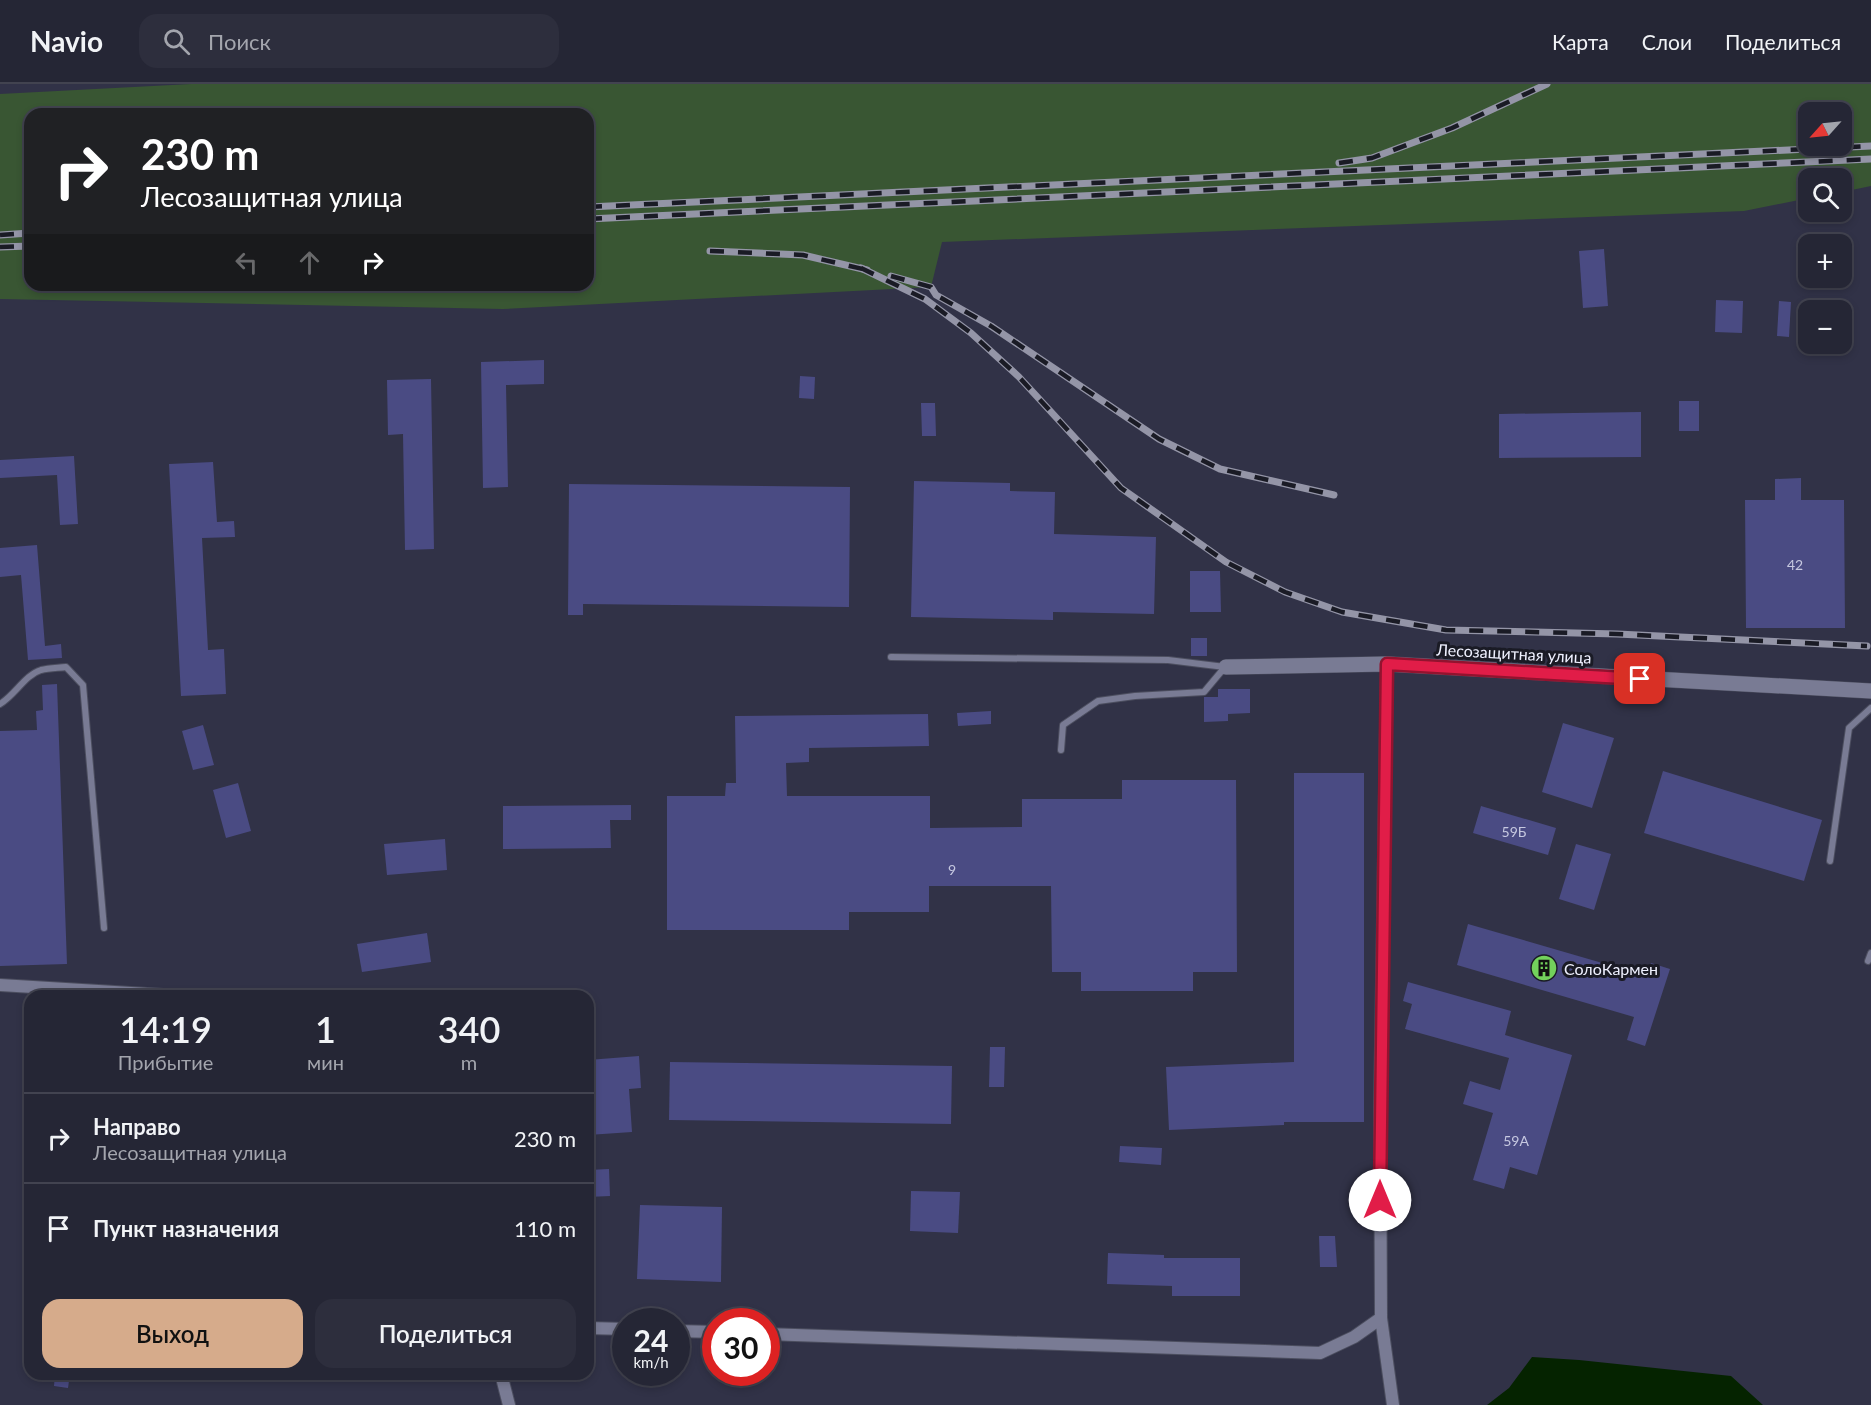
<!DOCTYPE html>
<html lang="ru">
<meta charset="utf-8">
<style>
:root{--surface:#252635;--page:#2d2e3d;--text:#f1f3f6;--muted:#a3a5ad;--line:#424350;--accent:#d6ab8b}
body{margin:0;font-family:Lato,sans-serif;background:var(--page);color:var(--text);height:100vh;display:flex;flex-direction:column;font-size:22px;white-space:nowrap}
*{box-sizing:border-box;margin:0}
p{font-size:20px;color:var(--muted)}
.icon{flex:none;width:33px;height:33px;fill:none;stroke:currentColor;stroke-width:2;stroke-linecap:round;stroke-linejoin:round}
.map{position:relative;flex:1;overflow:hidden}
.panel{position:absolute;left:24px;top:906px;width:570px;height:390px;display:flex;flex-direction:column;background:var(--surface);border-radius:18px;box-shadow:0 3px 9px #0003,0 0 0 2px var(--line)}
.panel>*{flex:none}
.hud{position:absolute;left:24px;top:24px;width:570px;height:183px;border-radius:18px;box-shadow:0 3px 9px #0003,0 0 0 2px var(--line);background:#202124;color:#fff;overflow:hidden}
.needle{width:39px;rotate:243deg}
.fabs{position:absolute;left:1798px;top:18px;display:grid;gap:12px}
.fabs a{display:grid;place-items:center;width:54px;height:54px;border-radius:12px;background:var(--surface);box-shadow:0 3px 9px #0003,0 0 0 2px var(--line);font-size:30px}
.speed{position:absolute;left:612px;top:1224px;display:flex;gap:12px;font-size:30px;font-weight:700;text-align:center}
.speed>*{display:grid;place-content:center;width:78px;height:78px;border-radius:50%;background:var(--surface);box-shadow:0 3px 9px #0003,0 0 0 2px var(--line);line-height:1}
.speed small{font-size:15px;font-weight:400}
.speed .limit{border:9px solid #d22;background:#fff;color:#111}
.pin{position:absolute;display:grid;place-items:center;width:51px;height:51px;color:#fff;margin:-26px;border-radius:12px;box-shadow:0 3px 9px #0006}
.me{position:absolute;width:66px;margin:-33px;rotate:0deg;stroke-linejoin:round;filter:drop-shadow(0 0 4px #0008)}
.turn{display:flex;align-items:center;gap:21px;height:126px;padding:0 18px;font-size:27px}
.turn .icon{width:78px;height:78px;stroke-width:2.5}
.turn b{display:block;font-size:42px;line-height:51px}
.lanes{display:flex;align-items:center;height:57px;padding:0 18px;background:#0003;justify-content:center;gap:30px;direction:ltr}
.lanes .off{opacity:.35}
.eta{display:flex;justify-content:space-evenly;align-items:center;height:102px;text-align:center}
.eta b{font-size:36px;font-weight:600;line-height:42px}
.button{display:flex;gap:12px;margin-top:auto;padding:12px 18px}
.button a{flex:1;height:69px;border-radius:18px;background:var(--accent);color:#111;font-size:24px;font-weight:600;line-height:69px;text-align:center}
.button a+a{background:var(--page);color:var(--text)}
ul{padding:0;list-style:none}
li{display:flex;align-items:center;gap:18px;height:90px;padding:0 18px;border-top:2px solid var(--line)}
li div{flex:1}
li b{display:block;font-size:22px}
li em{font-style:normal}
header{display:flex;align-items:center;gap:36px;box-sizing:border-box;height:84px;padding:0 30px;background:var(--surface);border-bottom:2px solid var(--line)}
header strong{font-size:28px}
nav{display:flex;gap:33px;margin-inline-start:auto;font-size:21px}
.search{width:420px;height:54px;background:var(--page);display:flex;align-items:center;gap:15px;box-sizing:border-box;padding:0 21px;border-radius:18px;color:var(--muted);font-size:22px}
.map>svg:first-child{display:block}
.green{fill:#395633;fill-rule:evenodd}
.water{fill:#052300}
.building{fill:#4a4b83}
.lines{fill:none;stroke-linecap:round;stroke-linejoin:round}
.service-casing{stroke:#4c4e5f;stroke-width:8}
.minor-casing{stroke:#4c4e5f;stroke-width:14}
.tertiary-casing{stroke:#4c4e5f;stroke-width:16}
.service{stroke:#797b94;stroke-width:6}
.minor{stroke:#797b94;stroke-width:12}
.tertiary{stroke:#797b94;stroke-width:15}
.rail-casing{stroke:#9495a7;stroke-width:7}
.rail{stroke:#1a1b25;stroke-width:4.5;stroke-dasharray:14;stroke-linecap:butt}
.route-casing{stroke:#92132f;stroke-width:15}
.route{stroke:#e11d48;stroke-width:10}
.labels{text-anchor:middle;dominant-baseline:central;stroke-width:6;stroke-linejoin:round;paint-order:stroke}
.number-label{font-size:14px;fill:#c6c8e0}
.street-label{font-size:16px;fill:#eff1ff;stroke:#1a1b25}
.poi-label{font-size:16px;fill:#eff1ff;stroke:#1a1b25;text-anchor:start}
</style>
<header>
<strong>Navio</strong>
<div class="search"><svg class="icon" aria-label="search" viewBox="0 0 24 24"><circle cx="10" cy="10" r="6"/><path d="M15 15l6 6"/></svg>Поиск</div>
<nav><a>Карта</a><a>Слои</a><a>Поделиться</a></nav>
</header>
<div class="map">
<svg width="1871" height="1321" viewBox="0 0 1871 1321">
<rect width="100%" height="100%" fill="#313247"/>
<path class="green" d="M191,0H1871V102L1842,108V94H1809V114L1744,127L942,158L931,203L503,225L0,215V10ZM1809,28H1842V62H1809ZM30,30H588V201H30Z"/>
<polygon class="water" points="1532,1273 1579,1276 1731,1292 1763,1321 1487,1321 1509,1304"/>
<g class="building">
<polygon points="1604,165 1608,222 1583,224 1579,167"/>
<polygon points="1716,216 1743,217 1742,249 1715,248"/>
<polygon points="1779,217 1791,218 1789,253 1777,252"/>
<polygon points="544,276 544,300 506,301 508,403 483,404 481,278"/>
<polygon points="800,292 815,293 814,315 799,314"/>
<polygon points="431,295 434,465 405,466 403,350 388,351 387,296"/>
<rect x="1679" y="317" width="20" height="30"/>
<polygon points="921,319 935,319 936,352 922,352"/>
<polygon points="1641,328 1641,373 1499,374 1499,330"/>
<polygon points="74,372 78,440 60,441 57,391 0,394 0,376"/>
<polygon points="213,378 217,438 234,437 235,453 202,454 208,566 224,565 226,610 181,612 169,380"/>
<polygon points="1801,394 1801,416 1844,416 1845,544 1746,544 1745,416 1775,416 1775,395"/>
<polygon points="914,397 1010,399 1010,407 1055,408 1054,450 1156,453 1154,530 1053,528 1053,536 911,533"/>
<polygon points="569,400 850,403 849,523 583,520 583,531 568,531"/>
<polygon points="37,461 45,562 61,560 62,574 28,576 21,491 0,493 0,464"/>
<polygon points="1190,487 1220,487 1221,528 1190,528"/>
<rect x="1191" y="554" width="16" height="18"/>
<polygon points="57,600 67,880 0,882 0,647 37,646 36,627 43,626 42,601"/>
<polygon points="1218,605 1250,605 1250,629 1228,630 1228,637 1204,638 1204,613 1218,613"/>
<polygon points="991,627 991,640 958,642 957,629"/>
<polygon points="928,630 929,662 809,664 809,678 786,679 787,712 930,712 930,744 1022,743 1022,715 1122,715 1122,696 1236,696 1237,888 1193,888 1193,907 1081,907 1081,888 1052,888 1051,802 929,802 929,828 849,828 849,846 667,846 667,712 725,712 726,699 736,699 735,632"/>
<polygon points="1563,639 1614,654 1592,724 1542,708"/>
<polygon points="203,641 214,681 193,686 182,647"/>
<polygon points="1663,687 1822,736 1804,797 1644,749"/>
<polygon points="1294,689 1364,689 1364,1038 1284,1038 1284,1041 1169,1046 1166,983 1294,978"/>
<polygon points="238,699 251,747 226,754 213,706"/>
<polygon points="631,721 631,736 610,736 611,764 503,765 503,722"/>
<polygon points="1481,722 1556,744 1548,771 1473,749"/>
<polygon points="445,755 447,786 387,791 384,760"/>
<polygon points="1576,760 1611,770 1594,826 1559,815"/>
<polygon points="1468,840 1647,892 1651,879 1670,885 1645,962 1627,956 1634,933 1457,881"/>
<polygon points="427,849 431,878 362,888 357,860"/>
<polygon points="1408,898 1511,927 1505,951 1572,971 1537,1091 1510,1083 1504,1105 1473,1096 1493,1029 1463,1020 1470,997 1500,1006 1509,974 1405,945 1412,920 1403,917"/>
<polygon points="990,963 1005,963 1004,1003 989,1003"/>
<polygon points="639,972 641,1004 629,1005 632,1048 588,1051 588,976"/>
<polygon points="670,978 952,982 951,1040 669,1036"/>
<polygon points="1120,1062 1162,1064 1161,1081 1119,1078"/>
<polygon points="609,1085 610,1112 588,1113 588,1086"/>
<polygon points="911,1107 960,1108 958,1149 910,1147"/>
<polygon points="640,1121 722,1123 721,1198 637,1195"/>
<polygon points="1319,1152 1335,1152 1337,1183 1320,1183"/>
<polygon points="1108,1169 1164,1171 1164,1174 1240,1174 1240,1212 1172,1212 1172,1202 1107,1200"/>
<polygon points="55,1290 70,1290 68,1304 54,1302"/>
</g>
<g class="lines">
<defs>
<g id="service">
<polyline points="891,573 1168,576 1225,583"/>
<path d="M0,620C15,611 25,591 41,586C49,584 58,584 66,583L83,601L104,844"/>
<polyline points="1061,666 1063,641 1098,617 1135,612 1204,608 1225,583"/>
<polyline points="1830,777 1849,644 1871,624"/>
<polyline points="1868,877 1871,869"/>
</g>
<g id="minor">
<polyline points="0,901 180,912"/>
<polyline points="1381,1234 1393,1321"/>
<polyline points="588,1244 626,1245"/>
<polyline points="676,1247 716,1248"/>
<polyline points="766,1250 1320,1269 1354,1253 1381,1234 1380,1023 1387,580"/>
<polyline points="501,1290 509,1321"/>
</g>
<polyline id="tertiary" points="1226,583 1387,580 1871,607"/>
</defs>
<use href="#service" class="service-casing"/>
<use href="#minor" class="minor-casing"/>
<use href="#tertiary" class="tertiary-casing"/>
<use href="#service" class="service"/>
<use href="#minor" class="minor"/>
<use href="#tertiary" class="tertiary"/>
<defs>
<g id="rail">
<polyline points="1339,79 1372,74 1452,44 1547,0"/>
<polyline points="588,123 1871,62"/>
<polyline points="588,135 1871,75"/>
<polyline points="0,151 30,149"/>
<polyline points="0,163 30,162"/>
<polyline points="710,167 803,171 867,186"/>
<polyline points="861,184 925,215 971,249 1019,293 1121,404 1226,478 1285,508 1342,528 1446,546 1617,550 1867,562"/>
<polyline points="891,192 931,203 936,211 991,242 1159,355 1220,385 1334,411"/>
</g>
</defs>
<use href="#rail" class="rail-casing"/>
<use href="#rail" class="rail"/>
</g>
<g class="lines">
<defs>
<polyline id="route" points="1380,1116 1387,580 1640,595"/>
</defs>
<use href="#route" class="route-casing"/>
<use href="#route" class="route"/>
</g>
<defs>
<symbol id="building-disc" viewBox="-11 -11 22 22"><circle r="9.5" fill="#73d25c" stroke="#1a1b25"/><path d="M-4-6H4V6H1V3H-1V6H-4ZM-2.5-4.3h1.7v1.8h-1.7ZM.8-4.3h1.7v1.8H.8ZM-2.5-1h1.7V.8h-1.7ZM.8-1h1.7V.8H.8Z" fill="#111"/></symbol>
</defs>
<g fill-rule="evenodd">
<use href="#building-disc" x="1529" y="869" width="30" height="30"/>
</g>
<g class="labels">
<g class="number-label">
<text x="1795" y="480">42</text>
<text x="1514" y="747">59Б</text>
<text x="952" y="785">9</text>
<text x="1516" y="1056">59А</text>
</g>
<g class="street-label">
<text transform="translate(1514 569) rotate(3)">Лесозащитная улица</text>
</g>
<g class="poi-label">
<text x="1564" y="884">СолоКармен</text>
</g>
</g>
</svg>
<div class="fabs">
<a><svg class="needle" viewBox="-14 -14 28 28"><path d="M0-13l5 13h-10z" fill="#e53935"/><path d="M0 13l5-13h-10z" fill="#a3a5ad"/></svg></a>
<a><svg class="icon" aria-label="search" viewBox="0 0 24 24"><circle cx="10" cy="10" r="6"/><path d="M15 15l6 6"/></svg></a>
<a>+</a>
<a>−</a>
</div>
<div class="speed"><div>24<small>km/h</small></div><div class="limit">30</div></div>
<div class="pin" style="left:1640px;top:595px;background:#d93025"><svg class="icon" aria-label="arrive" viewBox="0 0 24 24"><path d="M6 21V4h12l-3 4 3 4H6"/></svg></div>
<svg class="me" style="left:1380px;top:1116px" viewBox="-20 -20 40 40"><circle r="19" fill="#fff"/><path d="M0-13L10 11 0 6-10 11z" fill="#e11d48"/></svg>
<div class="hud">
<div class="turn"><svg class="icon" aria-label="right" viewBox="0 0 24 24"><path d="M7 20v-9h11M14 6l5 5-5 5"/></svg><div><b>230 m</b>Лесозащитная улица</div></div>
<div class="lanes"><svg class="icon off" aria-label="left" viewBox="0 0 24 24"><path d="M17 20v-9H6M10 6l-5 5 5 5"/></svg><svg class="icon off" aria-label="ahead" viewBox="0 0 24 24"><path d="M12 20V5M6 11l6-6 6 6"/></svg><svg class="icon" aria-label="right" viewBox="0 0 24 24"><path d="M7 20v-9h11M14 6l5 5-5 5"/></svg></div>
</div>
<section class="panel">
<div class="eta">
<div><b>14:19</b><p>Прибытие</p></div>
<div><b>1</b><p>мин</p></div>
<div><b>340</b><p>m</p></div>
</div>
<ul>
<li><svg class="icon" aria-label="right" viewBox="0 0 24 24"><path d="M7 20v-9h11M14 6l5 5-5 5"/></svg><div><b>Направо</b><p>Лесозащитная улица</p></div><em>230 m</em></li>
<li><svg class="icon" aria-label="arrive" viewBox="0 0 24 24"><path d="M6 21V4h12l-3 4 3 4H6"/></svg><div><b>Пункт назначения</b></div><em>110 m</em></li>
</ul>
<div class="button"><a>Выход</a><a>Поделиться</a></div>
</section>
</div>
